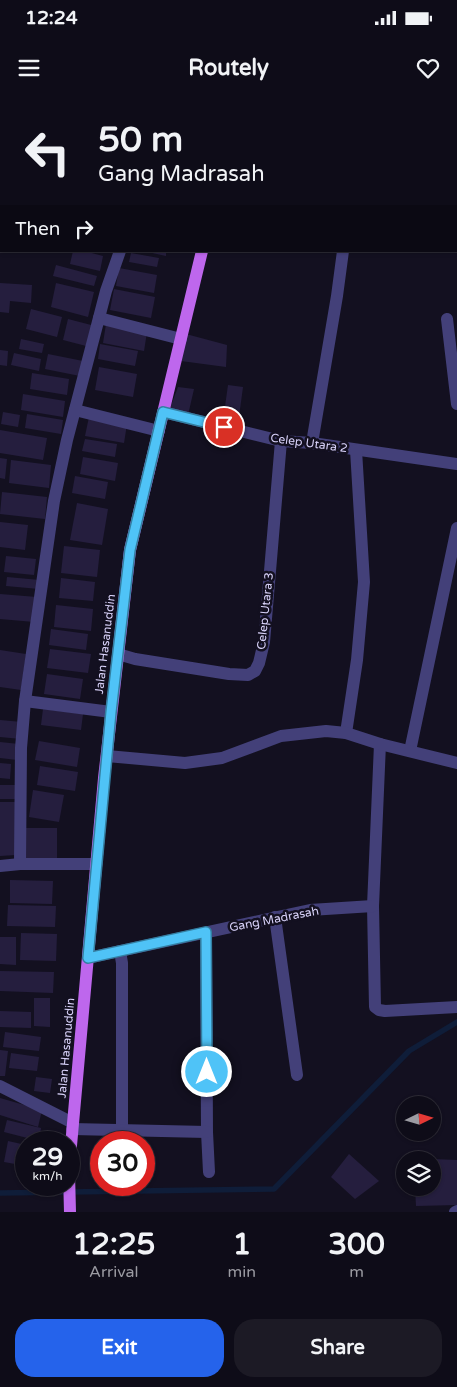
<!DOCTYPE html>
<style>
:root{--surface:#0e0c18;--page:#1c1a25;--text:#f1f3f6;--muted:#9b9ba2;--line:#2e2c37;--accent:#2563eb}
body{margin:0;font-family:"Varela Round",sans-serif;background:var(--page);color:var(--text);height:100vh;display:flex;flex-direction:column;font-size:19px;white-space:nowrap}
*{box-sizing:border-box;margin:0}
p{font-size:16px;color:var(--muted)}
.icon{flex:none;width:28px;height:28px;fill:none;stroke:currentColor;stroke-width:2;stroke-linecap:round;stroke-linejoin:round}
.map{position:relative;height:1112px;overflow:hidden}
.details{display:flex;flex-direction:column;background:var(--surface);flex:1}
.details>*{flex:none}
.hud{position:absolute;left:0px;top:0px;width:458px;height:152px;box-shadow:0 1px 4px #0004,0 0 0 1px var(--line);background:#0e0c18;color:var(--text);overflow:hidden}
.needle{width:32px;rotate:85deg}
.buttons{position:absolute;left:396px;top:996px;display:grid;gap:10px}
.buttons a{display:grid;place-items:center;width:45px;height:45px;border-radius:50%;background:var(--surface);box-shadow:0 1px 4px #0004,0 0 0 1px var(--line);font-size:25px}
.speed{position:absolute;left:15px;top:1031px;display:flex;gap:10px;font-size:25px;font-weight:700;text-align:center}
.speed>*{display:grid;place-content:center;width:65px;height:65px;border-radius:50%;background:var(--surface);box-shadow:0 1px 4px #0004,0 0 0 1px var(--line);line-height:1}
.speed small{font-size:12px;font-weight:400}
.speed .limit{border:8px solid #d22;background:#fff;color:#111}
.pin{position:absolute;display:grid;place-items:center;width:42px;height:42px;color:#fff;margin:-21px;border:2px solid #fff;border-radius:50%;box-shadow:0 1px 5px #0007}
.me{position:absolute;width:55px;margin:-28px;rotate:0deg;stroke-linejoin:round;filter:drop-shadow(0 0 4px #0008)}
.turn{display:flex;align-items:center;gap:18px;height:105px;padding:0 15px;font-size:22px}
.turn .icon{width:65px;height:65px;stroke-width:2.5}
.turn b{display:block;font-size:35px;line-height:42px}
.then{display:flex;align-items:center;height:48px;padding:0 15px;background:#0003;gap:10px;font-size:19px}
.eta{display:flex;justify-content:space-evenly;align-items:center;height:85px;text-align:center}
.eta b{font-size:30px;font-weight:700;line-height:35px}
.action{display:flex;gap:10px;margin-top:auto;padding:10px 15px}
.action a{flex:1;height:58px;border-radius:20px;background:var(--accent);color:#fff;font-size:20px;font-weight:700;line-height:58px;text-align:center}
.action a+a{background:var(--page);color:var(--text)}
.status{display:flex;justify-content:space-between;align-items:center;height:35px;padding:0 25px;background:var(--surface);direction:ltr}
.status svg{height:14px;fill:currentColor}
header{display:flex;justify-content:space-between;align-items:center;height:65px;padding:0 15px;background:var(--surface);font-size:22px;font-weight:700}
.map>svg:first-child{display:block}
.lines{fill:none;stroke-linecap:round;stroke-linejoin:round}
.stream{stroke:#0f1d39;stroke-width:5.5}
.building{fill:#251e3e}
.minor{stroke:#434079;stroke-width:12}
.major{stroke:#be67ed;stroke-width:12}
.highway{stroke:#ec5c9e;stroke-width:15}
.route-casing{stroke:#337fa1;stroke-width:12}
.route{stroke:#4fc3f7;stroke-width:9}
.labels{text-anchor:middle;dominant-baseline:central;stroke-width:5;stroke-linejoin:round;paint-order:stroke}
.street-label{font-size:12px;fill:#d9d3fa;stroke:#131020}
</style>
<div class="status"><b>12:24</b><svg viewBox="0 0 49 12"><path d="M0 12V9h3v3zM5 12V6h3v6zM10 12V3h3v9zM15 12V0h3v12zM26 1h20v11H26zM47 4h2v5h-2z"/></svg></div>
<header><svg class="icon" aria-label="menu" viewBox="0 0 24 24"><path d="M4 6h16M4 12h16M4 18h16"/></svg>Routely<svg class="icon" aria-label="heart" viewBox="0 0 24 24"><path d="M12 20l-8-8c-3-5 5-10 8-4 3-6 11-1 8 4z"/></svg></header>
<div class="map">
<svg width="457" height="1112" viewBox="0 0 457 1112">
<rect width="100%" height="100%" fill="#131020"/>
<g class="lines">
<polyline class="stream" points="0,1093 274,1089 409,951 457,922"/>
</g>
<g class="building">
<polygon points="73,151 84,151 103,156 100,171 70,164"/>
<polygon points="143,151 166,151 166,156"/>
<polygon points="131,153 159,158 157,167 129,162"/>
<polygon points="56,165 97,176 94,186 53,176"/>
<polygon points="119,168 157,175 154,193 116,186"/>
<polygon points="0,183 32,185 31,203 10,201 9,213 0,212"/>
<polygon points="56,183 94,192 88,217 51,207"/>
<polygon points="114,189 155,197 151,218 110,210"/>
<polygon points="31,209 62,217 57,237 26,229"/>
<polygon points="68,219 95,226 90,247 63,240"/>
<polygon points="106,224 147,232 144,251 103,243"/>
<polygon points="186,234 227,245 226,267 181,261"/>
<polygon points="21,239 44,244 42,253 19,249"/>
<polygon points="100,244 138,251 135,266 98,259"/>
<polygon points="0,250 8,251 7,266 0,265"/>
<polygon points="14,253 41,259 39,271 11,265"/>
<polygon points="48,254 83,261 80,276 45,269"/>
<polygon points="99,267 137,274 133,297 95,290"/>
<polygon points="32,273 69,279 67,295 30,289"/>
<polygon points="228,285 243,287 238,324 223,321"/>
<polygon points="178,287 194,289 188,315 170,308"/>
<polygon points="23,294 65,301 63,317 21,310"/>
<polygon points="3,312 20,315 18,327 1,324"/>
<polygon points="27,314 63,320 61,334 25,328"/>
<polygon points="89,317 127,324 124,343 85,336"/>
<polygon points="0,330 47,338 43,360 0,353"/>
<polygon points="85,339 117,344 115,357 82,351"/>
<polygon points="83,357 118,363 115,381 80,374"/>
<polygon points="0,358 7,359 5,379 0,378"/>
<polygon points="11,360 51,365 49,388 9,383"/>
<polygon points="75,376 108,382 105,399 72,393"/>
<polygon points="2,392 47,397 45,419 0,414"/>
<polygon points="77,403 108,409 102,445 70,440"/>
<polygon points="0,422 28,425 25,450 0,447"/>
<polygon points="64,446 100,450 97,477 61,473"/>
<polygon points="6,456 36,459 34,475 4,472"/>
<polygon points="7,477 40,480 39,489 6,486"/>
<polygon points="61,478 95,482 93,501 59,498"/>
<polygon points="0,494 37,497 34,522 0,519"/>
<polygon points="56,505 93,509 91,531 54,527"/>
<polygon points="51,529 88,534 86,550 49,545"/>
<polygon points="50,549 91,554 88,573 47,568"/>
<polygon points="0,550 26,554 21,590 0,587"/>
<polygon points="47,574 83,579 80,599 44,594"/>
<polygon points="43,609 83,614 81,630 41,625"/>
<polygon points="0,620 22,622 21,639 0,637"/>
<polygon points="39,641 80,648 77,667 35,660"/>
<polygon points="0,642 19,644 17,660 0,658"/>
<polygon points="0,663 11,664 10,679 0,678"/>
<polygon points="40,666 78,672 75,691 37,685"/>
<rect x="0" y="685" width="18" height="14"/>
<polygon points="33,690 64,695 59,722 29,717"/>
<polygon points="0,702 15,702 16,755 0,756"/>
<rect x="26" y="728" width="31" height="33"/>
<polygon points="10,780 53,781 52,804 10,803"/>
<polygon points="8,805 56,806 55,827 7,826"/>
<polygon points="21,833 57,834 56,861 20,860"/>
<polygon points="0,837 16,837 16,865 0,864"/>
<polygon points="0,871 54,872 53,893 0,891"/>
<polygon points="34,898 50,898 50,927 34,926"/>
<polygon points="0,911 31,912 31,928 0,927"/>
<polygon points="5,932 41,937 39,951 3,947"/>
<polygon points="0,950 8,951 5,976 0,976"/>
<polygon points="11,953 39,957 37,971 9,968"/>
<polygon points="36,977 52,979 50,993 34,991"/>
<polygon points="0,998 42,1010 38,1027 0,1015"/>
<polygon points="7,1020 41,1028 39,1041 4,1032"/>
<polygon points="8,1041 26,1045 26,1066 4,1062"/>
<polygon points="349,1054 379,1081 355,1099 331,1077"/>
<polygon points="432,1059 457,1060 457,1105 416,1106 415,1088 432,1088"/>
</g>
<g class="lines">
<g class="minor">
<polyline points="231,1 232,0"/>
<polyline points="99,218 181,239"/>
<polyline points="447,219 457,304"/>
<polyline points="75,310 159,331"/>
<polyline points="163,312 281,341 312,343 457,364"/>
<polyline points="312,343 337,196 343,151"/>
<polyline points="118,554 135,559 229,574 248,575 255,571 259,563 264,542 281,341"/>
<polyline points="25,601 111,612"/>
<polyline points="346,633 357,560 364,482 356,350"/>
<polyline points="380,644 373,806 375,907 379,910 385,911 457,907"/>
<polyline points="410,651 457,428"/>
<polyline points="107,656 185,663 222,658 281,636 326,631 346,633 380,644 457,663"/>
<polyline points="20,764 21,648 25,601 54,401 67,340 106,191 120,151"/>
<polyline points="0,766 20,764 96,764"/>
<polyline points="275,817 297,975"/>
<polyline points="206,833 207,1032 209,1072"/>
<polyline points="120,851 122,863 122,1030"/>
<polyline points="88,858 310,810 373,806"/>
<polyline points="0,986 73,1023"/>
<polyline points="72,1029 207,1032"/>
<polyline points="455,1112 457,1111"/>
</g>
<g class="major">
<polyline points="0,1 10,1"/>
<polyline points="456,26 457,26"/>
<polyline points="69,1068 104,678 130,450 202,151"/>
<polyline points="69,1073 70,1112"/>
</g>
<g class="highway">
<polyline points="0,30 1,30"/>
<polyline points="456,52 457,52"/>
</g>
</g>
<g class="lines">
<defs>
<polyline id="route" points="207,972 206,832 88,858 111,612 130,450 163,312 224,327"/>
</defs>
<use href="#route" class="route-casing"/>
<use href="#route" class="route"/>
</g>
<g class="labels">
<g class="street-label">
<text transform="translate(309 343) rotate(8)">Celep Utara 2</text>
<text transform="translate(265 511) rotate(-84)">Celep Utara 3</text>
<text transform="translate(105 544) rotate(-83)">Jalan Hasanuddin</text>
<text transform="translate(274 819) rotate(-11)">Gang Madrasah</text>
<text transform="translate(66 948) rotate(-85)">Jalan Hasanuddin</text>
</g>
</g>
</svg>
<div class="buttons">
<a><svg class="needle" viewBox="-14 -14 28 28"><path d="M0-13l5 13h-10z" fill="#e53935"/><path d="M0 13l5-13h-10z" fill="#9b9ba2"/></svg></a>
<a><svg class="icon" aria-label="layers" viewBox="0 0 24 24"><path d="M12 4l9 5-9 5-9-5zM3 14l9 5 9-5"/></svg></a>
</div>
<div class="speed"><div>29<small>km/h</small></div><div class="limit">30</div></div>
<div class="pin" style="left:224px;top:327px;background:#d93025"><svg class="icon" aria-label="arrive" viewBox="0 0 24 24"><path d="M6 21V4h12l-3 4 3 4H6"/></svg></div>
<svg class="me" style="left:207px;top:972px" viewBox="-20 -20 40 40"><circle r="17" fill="#4fc3f7" stroke="#fff" stroke-width="3"/><path d="M0-11L8 9 0 5-8 9z" fill="#fff"/></svg>
<div class="hud">
<div class="turn"><svg class="icon" aria-label="left" viewBox="0 0 24 24"><path d="M17 20v-9H6M10 6l-5 5 5 5"/></svg><div><b>50 m</b>Gang Madrasah</div></div>
<div class="then">Then<svg class="icon" aria-label="right" viewBox="0 0 24 24"><path d="M7 20v-9h11M14 6l5 5-5 5"/></svg></div>
</div>
</div>
<section class="details">
<div class="eta">
<div><b>12:25</b><p>Arrival</p></div>
<div><b>1</b><p>min</p></div>
<div><b>300</b><p>m</p></div>
</div>
<div class="action"><a>Exit</a><a>Share</a></div>
</section>
